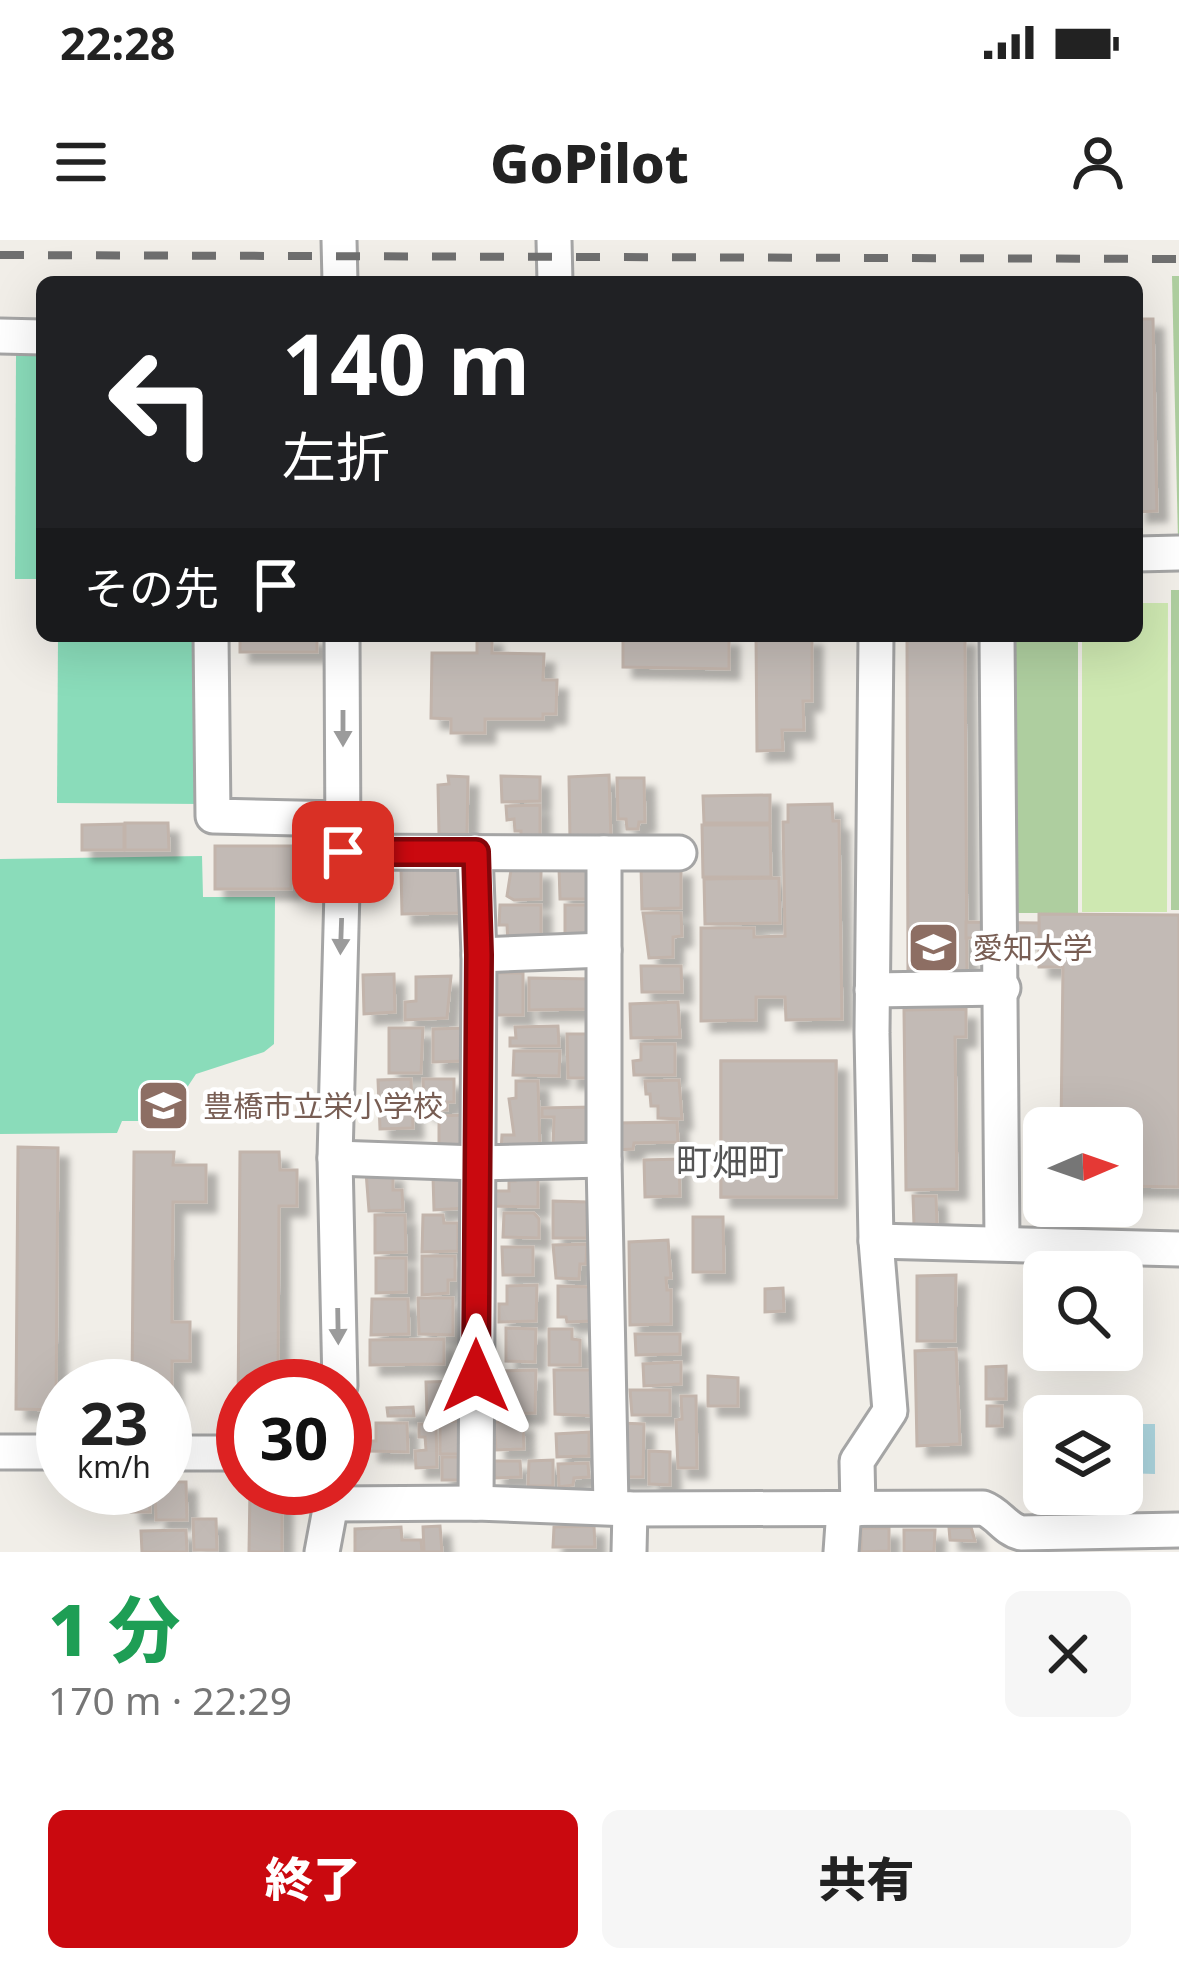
<!DOCTYPE html>
<html lang="ja">
<meta charset="utf-8">
<style>
:root{--surface:#fff;--page:#f6f6f6;--text:#222;--muted:#767676;--accent:#ca090f}
body{margin:0;font-family:"Noto Sans","Noto Sans JP",sans-serif;background:var(--page);color:var(--text);height:100vh;display:flex;flex-direction:column;font-size:45px;white-space:nowrap}
*{box-sizing:border-box;margin:0}
p{font-size:39px;color:var(--muted)}
.icon{flex:none;width:66px;height:66px;fill:none;stroke:currentColor;stroke-width:2;stroke-linecap:round;stroke-linejoin:round}
.map{position:relative;height:1312px;overflow:hidden}
.side{display:flex;flex-direction:column;background:var(--surface);flex:1}
.side>*{flex:none}
.banner{position:absolute;left:36px;top:36px;width:1107px;height:366px;border-radius:18px;box-shadow:0 12px 48px #0002;background:#202124;color:#fff;overflow:hidden}
.needle{width:78px;rotate:88deg}
.fabs{position:absolute;left:1023px;top:867px;display:grid;gap:24px}
.fabs a{display:grid;place-items:center;width:120px;height:120px;border-radius:18px;background:var(--surface);box-shadow:0 12px 48px #0002;font-size:60px}
.speed{position:absolute;left:36px;top:1119px;display:flex;gap:24px;font-size:60px;font-weight:700;text-align:center}
.speed>*{display:grid;place-content:center;width:156px;height:156px;border-radius:50%;background:var(--surface);box-shadow:0 12px 48px #0002;line-height:1}
.speed small{font-size:30px;font-weight:400}
.speed .limit{border:18px solid #d22;background:#fff;color:#111}
.pin{position:absolute;display:grid;place-items:center;width:102px;height:102px;color:#fff;margin:-51px;border-radius:24px;box-shadow:0 6px 18px #0006}
.me{position:absolute;width:132px;margin:-66px;rotate:0deg;stroke-linejoin:round;filter:drop-shadow(0 0 9px #0008)}
.turn{display:flex;align-items:center;gap:42px;height:252px;padding:0 48px;font-size:54px}
.turn .icon{width:156px;height:156px;stroke-width:2.5}
.turn b{display:block;font-size:84px;line-height:102px}
.then{display:flex;align-items:center;height:114px;padding:0 48px;background:#0003;gap:24px;font-size:45px}
.round{display:grid;place-items:center;flex:none;width:126px;height:126px;border-radius:18px;background:var(--page)}
.head{display:flex;align-items:center;justify-content:space-between;height:204px;padding:0 48px}
h1{font-size:72px;font-weight:800;line-height:90px;color:#1e9e55}
.cta{display:flex;gap:24px;margin-top:auto;padding:24px 48px}
.cta a{flex:1;height:138px;border-radius:18px;background:var(--accent);color:#fff;font-size:48px;font-weight:800;line-height:138px;text-align:center}
.cta a+a{background:var(--page);color:var(--text)}
.status{display:flex;justify-content:space-between;align-items:center;height:84px;padding:0 60px;background:var(--surface);direction:ltr}
.status svg{height:33px;fill:currentColor}
header{display:flex;justify-content:space-between;align-items:center;height:156px;padding:0 48px;background:var(--surface);font-size:54px;font-weight:800}
.map>svg:first-child{display:block}
.grass{fill:#cee8b1}
.forest{fill:#aece9f}
.pitch{fill:#8adcba}
.water{fill:#abd3dc}
.building{fill:#c2bab5;stroke:#c2b4ab;stroke-width:3;fill-rule:evenodd;filter:url(#shadow)}
.lines{fill:none;stroke-linecap:round;stroke-linejoin:round}
.minor-casing{stroke:#a5a5a5;stroke-width:39}
.minor{stroke:#fff;stroke-width:33}
.rail{stroke:#6f6f6f;stroke-width:8;stroke-dasharray:24 24;stroke-linecap:butt}
.oneway{fill:#9b9b9b}
.route-casing{stroke:#83060a;stroke-width:30}
.route{stroke:#ca090f;stroke-width:21}
.labels{text-anchor:middle;dominant-baseline:central;stroke-width:9;stroke-linejoin:round;paint-order:stroke}
.education-label{font-size:30px;fill:#785e54;stroke:#fff;text-anchor:start}
.quarter-label{font-size:36px;fill:#545454;stroke:#fff}
</style>
<div class="status"><b>22:28</b><svg viewBox="0 0 49 12"><path d="M0 12V9h3v3zM5 12V6h3v6zM10 12V3h3v9zM15 12V0h3v12zM26 1h20v11H26zM47 4h2v5h-2z"/></svg></div>
<header><svg class="icon" aria-label="menu" viewBox="0 0 24 24"><path d="M4 6h16M4 12h16M4 18h16"/></svg>GoPilot<svg class="icon" aria-label="person" viewBox="0 0 24 24"><circle cx="12" cy="8" r="4"/><path d="M4 21q1-7 8-7t8 7"/></svg></header>
<div class="map">
<svg width="1179" height="1312" viewBox="0 0 1179 1312">
<defs>
<filter id="shadow"><feDropShadow dx="10" dy="10" stdDeviation="3" flood-color="#0004"/></filter>
</defs>
<rect width="100%" height="100%" fill="#f1eee8"/>
<polygon class="grass" points="1137,363 1168,363 1167,672 1082,672 1082,396 1137,396"/>
<g class="forest">
<polygon points="1172,36 1179,36 1179,301 1178,301"/>
<rect x="1171" y="350" width="8" height="320"/>
<rect x="1014" y="396" width="64" height="277"/>
</g>
<g class="pitch">
<polygon points="16,115 42,116 42,339 15,339"/>
<polygon points="58,396 203,396 202,564 57,563"/>
<polygon points="202,616 203,657 275,657 274,804 264,812 196,834 165,881 122,881 117,893 0,894 0,619"/>
</g>
<polygon class="water" points="1122,1184 1155,1184 1155,1234 1122,1233"/>
<g class="building">
<polygon points="1137,79 1153,79 1157,271 1137,272"/>
<rect x="240" y="396" width="77" height="16"/>
<polygon points="477,396 492,396 492,413 544,414 543,440 557,440 556,474 543,474 543,479 485,479 485,493 451,493 451,479 431,478 432,413 477,413"/>
<polygon points="623,396 729,396 729,429 623,427"/>
<polygon points="756,396 812,396 812,461 803,461 804,490 782,490 783,510 757,511"/>
<polygon points="907,396 965,396 967,738 908,739"/>
<polygon points="609,535 611,599 570,601 569,537"/>
<polygon points="448,536 468,537 467,594 439,594 438,545 449,544"/>
<polygon points="501,536 540,537 540,561 502,562"/>
<polygon points="617,538 644,538 645,582 639,582 638,589 627,589 626,579 618,579"/>
<polygon points="770,555 770,583 704,583 703,556"/>
<polygon points="832,564 833,581 839,581 842,779 786,780 785,757 756,757 756,780 701,781 701,688 754,688 754,697 785,696 783,582 788,582 788,565"/>
<polygon points="540,565 540,602 521,602 521,591 515,591 514,579 507,580 506,566"/>
<polygon points="125,583 168,583 169,610 125,610"/>
<polygon points="124,584 124,610 82,610 82,585"/>
<polygon points="702,585 770,585 771,637 703,637"/>
<polygon points="215,606 292,606 291,649 215,649"/>
<polygon points="641,626 681,627 681,668 642,669"/>
<polygon points="440,627 467,629 468,661 459,662 459,673 402,674 401,629"/>
<polygon points="559,628 593,629 594,659 560,659"/>
<polygon points="541,629 541,659 514,660 507,656 511,630"/>
<polygon points="779,638 780,683 705,684 704,639"/>
<polygon points="500,665 541,665 541,702 508,703 507,685 499,685"/>
<rect x="565" y="665" width="30" height="36"/>
<polygon points="643,673 681,673 682,696 673,697 673,717 649,718"/>
<polygon points="1039,674 1179,675 1179,947 1122,946 1122,888 1061,888 1063,727 1039,727"/>
<polygon points="966,682 1039,683 1039,698 966,698"/>
<polygon points="641,726 681,726 682,752 642,752"/>
<polygon points="493,733 523,733 523,775 494,775"/>
<polygon points="394,734 395,772 364,774 363,735"/>
<polygon points="451,736 447,778 405,780 405,762 416,761 416,737"/>
<polygon points="529,738 594,739 593,769 529,770"/>
<polygon points="678,762 680,797 631,798 630,764"/>
<polygon points="966,769 966,797 955,797 957,949 906,950 904,770"/>
<polygon points="558,786 559,806 510,806 510,798 516,798 515,787"/>
<polygon points="389,788 423,788 421,833 389,833"/>
<polygon points="464,788 464,821 433,822 433,789"/>
<polygon points="567,794 593,794 592,838 568,838"/>
<polygon points="641,804 675,804 675,835 634,835 633,821 641,820"/>
<polygon points="514,811 560,811 559,836 513,835"/>
<path d="M721,821H836V957H721ZM756,857H803L804,923H756Z"/>
<rect x="721" y="821" width="115" height="136"/>
<polygon points="411,839 413,888 380,889 378,840"/>
<polygon points="423,839 454,839 454,862 447,862 447,870 424,870"/>
<polygon points="679,840 682,879 658,878 658,866 651,866 650,854 646,854 645,841"/>
<polygon points="516,841 538,841 540,910 501,911 502,895 514,895 509,859 516,858"/>
<polygon points="592,867 593,906 553,907 554,877 542,877 542,868"/>
<polygon points="463,875 465,910 439,908 439,876"/>
<polygon points="677,882 678,902 634,903 633,909 617,910 616,883"/>
<polygon points="18,907 58,908 56,1170 16,1169"/>
<polygon points="134,912 174,912 173,925 206,925 206,962 173,962 172,1082 190,1082 190,1121 172,1121 172,1174 165,1174 165,1146 132,1146"/>
<polygon points="240,912 279,912 280,930 297,930 297,966 279,966 278,1146 243,1146 243,1174 238,1174"/>
<polygon points="679,919 680,956 645,957 644,920"/>
<polygon points="366,932 393,932 393,950 402,950 403,970 369,971"/>
<polygon points="538,933 538,967 493,966 494,951 509,951 509,941 515,941 515,935"/>
<polygon points="433,937 467,937 467,968 434,970"/>
<polygon points="913,956 936,956 937,984 914,985"/>
<polygon points="553,961 587,962 587,998 553,998"/>
<polygon points="504,973 534,973 539,979 539,998 503,997"/>
<polygon points="375,975 405,975 406,1012 375,1013"/>
<polygon points="423,975 443,975 444,983 458,983 458,1011 422,1012"/>
<polygon points="693,977 723,977 724,1032 693,1032"/>
<polygon points="668,1000 671,1038 666,1038 667,1050 671,1050 671,1084 630,1085 629,1002"/>
<polygon points="587,1004 586,1024 580,1024 579,1039 556,1038 553,1005"/>
<polygon points="502,1007 533,1007 533,1035 503,1035"/>
<polygon points="1049,1012 1085,1013 1085,1032 1048,1032"/>
<polygon points="422,1016 455,1016 455,1040 448,1040 448,1053 422,1055"/>
<polygon points="376,1018 406,1018 406,1052 376,1053"/>
<polygon points="956,1035 955,1101 917,1101 917,1036"/>
<polygon points="537,1045 536,1081 499,1082 499,1064 507,1064 507,1046"/>
<polygon points="558,1046 593,1047 594,1081 567,1082 566,1077 558,1077"/>
<polygon points="783,1048 784,1071 765,1072 765,1049"/>
<polygon points="418,1058 453,1058 453,1095 419,1094"/>
<polygon points="372,1059 408,1059 409,1094 371,1095"/>
<polygon points="506,1088 536,1089 535,1122 506,1121"/>
<polygon points="549,1089 572,1089 572,1099 580,1100 580,1125 549,1125"/>
<polygon points="635,1094 680,1094 680,1114 636,1115"/>
<polygon points="444,1099 444,1124 370,1125 370,1100"/>
<polygon points="956,1109 960,1204 917,1206 915,1111"/>
<polygon points="681,1122 681,1144 644,1146 643,1124"/>
<polygon points="283,1124 311,1124 312,1146 299,1146 299,1139 284,1140"/>
<polygon points="1006,1126 1006,1159 986,1159 986,1127"/>
<polygon points="536,1130 535,1173 511,1174 510,1160 499,1161 498,1131"/>
<polygon points="554,1130 594,1130 593,1176 555,1174"/>
<polygon points="708,1136 738,1138 738,1166 708,1166"/>
<polygon points="463,1141 464,1175 427,1175 426,1142"/>
<polygon points="630,1150 670,1150 670,1175 632,1175"/>
<polygon points="681,1156 696,1156 697,1228 678,1228 676,1180 682,1179"/>
<rect x="987" y="1166" width="15" height="20"/>
<polygon points="413,1167 414,1176 388,1176 387,1168"/>
<polygon points="465,1181 465,1214 440,1214 440,1182"/>
<polygon points="494,1182 523,1182 524,1209 496,1210"/>
<polygon points="376,1183 407,1183 408,1212 369,1211 369,1201 376,1201"/>
<polygon points="618,1183 644,1184 643,1237 616,1237"/>
<polygon points="419,1184 436,1184 437,1227 416,1228 415,1211 426,1210 425,1197 419,1197"/>
<polygon points="589,1192 589,1216 557,1217 556,1194"/>
<polygon points="649,1211 670,1212 670,1245 649,1244"/>
<rect x="442" y="1217" width="23" height="23"/>
<polygon points="553,1220 553,1246 528,1246 529,1221"/>
<polygon points="494,1221 520,1221 521,1237 495,1238"/>
<polygon points="588,1223 589,1237 574,1238 573,1245 559,1247 558,1224"/>
<polygon points="165,1242 186,1242 187,1280 156,1280 155,1248 165,1248"/>
<polygon points="250,1248 282,1248 282,1312 249,1312"/>
<polygon points="149,1251 150,1272 131,1272 130,1252"/>
<polygon points="193,1279 216,1279 217,1310 194,1310"/>
<polygon points="440,1286 442,1312 424,1312 423,1287"/>
<polygon points="594,1286 595,1307 553,1307 554,1287"/>
<polygon points="401,1287 402,1300 421,1300 422,1312 355,1312 355,1289"/>
<polygon points="971,1287 975,1301 950,1300 949,1288"/>
<polygon points="861,1288 889,1288 889,1311 861,1312"/>
<polygon points="186,1290 187,1312 142,1312 141,1291"/>
<polygon points="904,1290 935,1290 934,1312 904,1312"/>
</g>
<g class="lines">
<defs>
<g id="minor">
<polyline points="339,0 340,42"/>
<polyline points="554,0 555,42"/>
<polyline points="0,96 42,97"/>
<polyline points="1137,314 1179,313"/>
<polyline points="211,396 213,576 341,579"/>
<polyline points="997,396 1002,1003"/>
<polyline points="343,612 604,613 604,920 611,1266"/>
<polyline points="475,612 479,715 476,1263"/>
<polyline points="604,613 679,613"/>
<polyline points="479,715 604,710"/>
<polyline points="872,750 1003,748"/>
<polyline points="335,918 477,923 604,920"/>
<polyline points="876,1001 1179,1009"/>
<polyline points="340,1146 335,918 343,612 342,396"/>
<polyline points="0,1212 63,1212"/>
<polyline points="165,1213 243,1213"/>
<path d="M335,1248L331,1264L476,1263L630,1269L983,1268C999,1274 1005,1289 1021,1293L1179,1290"/>
<polyline points="858,1269 857,1221 890,1171 876,1001 872,793 876,396"/>
<polyline points="322,1312 331,1264"/>
<polyline points="629,1312 630,1269"/>
<polyline points="841,1312 844,1269"/>
</g>
</defs>
<use href="#minor" class="minor-casing"/>
<use href="#minor" class="minor"/>
<polyline class="rail" points="0,15 1179,19"/>
</g>
<defs><path id="oneway-solid" d="M-6-.8H1V-3.2L6.5 0L1 3.2V.8H-6Z" transform="scale(3)"/></defs>
<g class="oneway">
<use href="#oneway-solid" transform="translate(343 488) rotate(90)"/>
<use href="#oneway-solid" transform="translate(341 696) rotate(92)"/>
<use href="#oneway-solid" transform="translate(338 1086) rotate(89)"/>
</g>
<g class="lines">
<defs>
<polyline id="route" points="343,612 476,612 479,715 476,1136"/>
</defs>
<use href="#route" class="route-casing"/>
<use href="#route" class="route"/>
</g>
<defs>
<symbol id="university-square" viewBox="-11 -11 22 22"><rect x="-9" y="-9" width="18" height="18" rx="4" fill="#8d6e63" stroke="#fff"/><path d="M0-5L7-2L0 1L-7-2ZM-4 1L0 2.5L4 1V4Q0 6-4 4Z" fill="#fff"/></symbol>
<symbol id="school-square" viewBox="-11 -11 22 22"><rect x="-9" y="-9" width="18" height="18" rx="4" fill="#8d6e63" stroke="#fff"/><path d="M0-5L7-2L0 1L-7-2ZM-4 1L0 2.5L4 1V4Q0 6-4 4Z" fill="#fff"/></symbol>
</defs>
<g fill-rule="evenodd">
<use href="#university-square" x="904" y="678" width="59" height="59"/>
<use href="#school-square" x="134" y="836" width="59" height="59"/>
</g>
<g class="labels">
<g class="education-label">
<text x="973" y="707">愛知大学</text>
<text x="203" y="865">豊橋市立栄小学校</text>
</g>
<g class="quarter-label">
<text x="730" y="921">町畑町</text>
</g>
</g>
</svg>
<div class="fabs">
<a><svg class="needle" viewBox="-14 -14 28 28"><path d="M0-13l5 13h-10z" fill="#e53935"/><path d="M0 13l5-13h-10z" fill="#767676"/></svg></a>
<a><svg class="icon" aria-label="search" viewBox="0 0 24 24"><circle cx="10" cy="10" r="6"/><path d="M15 15l6 6"/></svg></a>
<a><svg class="icon" aria-label="layers" viewBox="0 0 24 24"><path d="M12 4l9 5-9 5-9-5zM3 14l9 5 9-5"/></svg></a>
</div>
<div class="speed"><div>23<small>km/h</small></div><div class="limit">30</div></div>
<div class="pin" style="left:343px;top:612px;background:#d93025"><svg class="icon" aria-label="arrive" viewBox="0 0 24 24"><path d="M6 21V4h12l-3 4 3 4H6"/></svg></div>
<svg class="me" style="left:476px;top:1136px" viewBox="-20 -20 40 40"><path d="M0-17L14 15 0 8-14 15z" fill="#ca090f" stroke="#fff" stroke-width="4"/></svg>
<div class="banner">
<div class="turn"><svg class="icon" aria-label="left" viewBox="0 0 24 24"><path d="M17 20v-9H6M10 6l-5 5 5 5"/></svg><div><b>140 m</b>左折</div></div>
<div class="then">その先<svg class="icon" aria-label="arrive" viewBox="0 0 24 24"><path d="M6 21V4h12l-3 4 3 4H6"/></svg></div>
</div>
</div>
<section class="side">
<div class="head"><div><h1>1 分</h1><p>170 m · 22:29</p></div><a class="round"><svg class="icon" aria-label="close" viewBox="0 0 24 24"><path d="M6 6l12 12M18 6L6 18"/></svg></a></div>
<div class="cta"><a>終了</a><a>共有</a></div>
</section>
